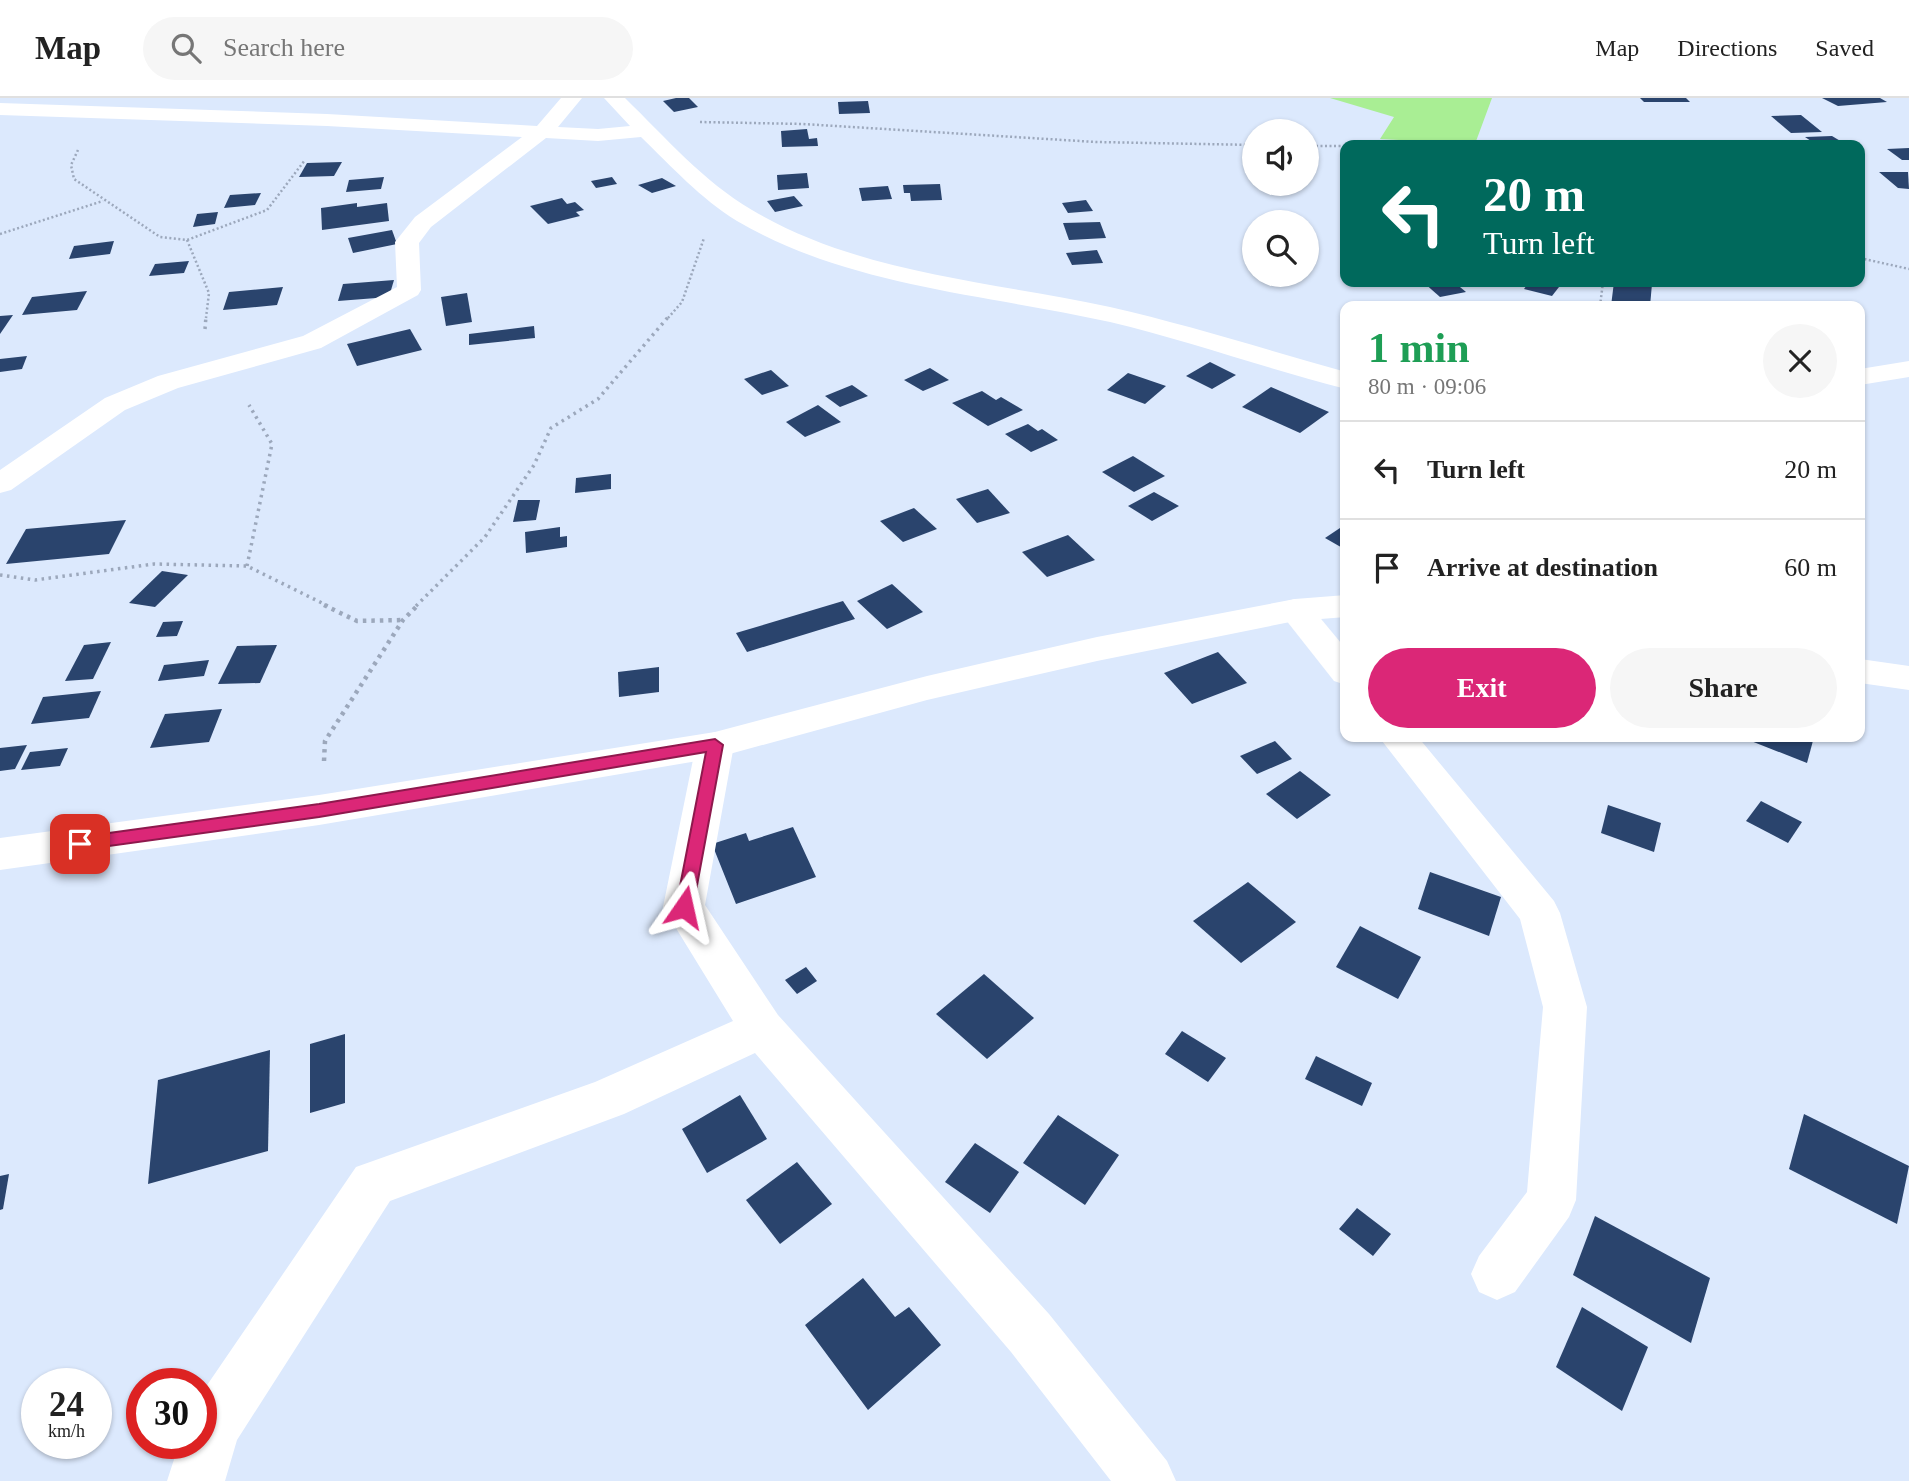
<!DOCTYPE html>
<meta charset="utf-8">
<style>
:root{--surface:#fff;--page:#f6f6f6;--text:#222;--muted:#767676;--line:#e0e0e0;--accent:#db2777}
body{margin:0;font-family:Georgia,serif;background:var(--page);color:var(--text);height:100vh;display:flex;flex-direction:column;font-size:26px;white-space:nowrap}
*{box-sizing:border-box;margin:0}
p{font-size:23px;color:var(--muted)}
.icon{flex:none;width:38px;height:38px;fill:none;stroke:currentColor;stroke-width:2;stroke-linecap:round;stroke-linejoin:round}
.map{position:relative;flex:1;overflow:hidden}
.sheet{position:absolute;left:1340px;top:203px;width:525px;height:441px;display:flex;flex-direction:column;background:var(--surface);border-radius:14px;box-shadow:0 2px 5px #0004}
.sheet>*{flex:none}
.guide{position:absolute;left:1340px;top:42px;width:525px;height:147px;border-radius:14px;box-shadow:0 2px 5px #0004;background:#00695c;color:#fff;overflow:hidden}
.controls{position:absolute;left:1242px;top:21px;display:grid;gap:14px}
.controls a{display:grid;place-items:center;width:77px;height:77px;border-radius:50%;background:var(--surface);box-shadow:0 2px 5px #0004;font-size:35px}
.speed{position:absolute;left:21px;top:1270px;display:flex;gap:14px;font-size:35px;font-weight:700;text-align:center}
.speed>*{display:grid;place-content:center;width:91px;height:91px;border-radius:50%;background:var(--surface);box-shadow:0 2px 5px #0004;line-height:1}
.speed small{font-size:18px;font-weight:400}
.speed .limit{border:10px solid #d22;background:#fff;color:#111}
.pin{position:absolute;display:grid;place-items:center;width:60px;height:60px;color:#fff;margin:-30px;border-radius:14px;box-shadow:0 4px 10px #0006}
.me{position:absolute;width:77px;margin:-38px;rotate:11deg;stroke-linejoin:round;filter:drop-shadow(0 0 5px #0008)}
.turn{display:flex;align-items:center;gap:24px;height:147px;padding:0 28px;font-size:32px}
.turn .icon{width:91px;height:91px;stroke-width:2.5}
.turn b{display:block;font-size:49px;line-height:60px}
.round{display:grid;place-items:center;flex:none;width:74px;height:74px;border-radius:37px;background:var(--page)}
.summary{display:flex;align-items:center;justify-content:space-between;height:119px;padding:0 28px}
h1{font-size:42px;font-weight:600;line-height:52px;color:#1e9e55}
.cta{display:flex;gap:14px;margin-top:auto;padding:14px 28px}
.cta a{flex:1;height:80px;border-radius:42px;background:var(--accent);color:#fff;font-size:28px;font-weight:600;line-height:80px;text-align:center}
.cta a+a{background:var(--page);color:var(--text)}
ul{padding:0;list-style:none}
li{display:flex;align-items:center;gap:21px;height:98px;padding:0 28px;border-top:2px solid var(--line)}
li div{flex:1}
li b{display:block;font-size:26px}
li em{font-style:normal}
header{display:flex;align-items:center;gap:42px;box-sizing:border-box;height:98px;padding:0 35px;background:var(--surface);border-bottom:2px solid var(--line)}
header strong{font-size:33px}
nav{display:flex;gap:38px;margin-inline-start:auto;font-size:24px}
.search{width:490px;height:63px;background:var(--page);display:flex;align-items:center;gap:18px;box-sizing:border-box;padding:0 24px;border-radius:38px;color:var(--muted);font-size:26px}
.map>svg:first-child{display:block}
.green{fill:#a9ee94}
.building{fill:#2a446d}
.lines{fill:none;stroke-linecap:round;stroke-linejoin:round}
.path-far2{stroke:#9ca8bc;stroke-width:2.5;stroke-dasharray:2 2.5;stroke-linecap:butt}
.path-far1{stroke:#9ca8bc;stroke-width:3.5;stroke-dasharray:2.5 4.5;stroke-linecap:butt}
.path{stroke:#9ca8bc;stroke-width:4.5;stroke-dasharray:3.5 5;stroke-linecap:butt}
.minor{fill:#fff;fill-rule:evenodd}
.tertiary{fill:#fff;fill-rule:evenodd}
.route{fill:#db2777;stroke:#8e194d;stroke-width:2}
</style>
<header>
<strong>Map</strong>
<div class="search"><svg class="icon" aria-label="search" viewBox="0 0 24 24"><circle cx="10" cy="10" r="6"/><path d="M15 15l6 6"/></svg>Search here</div>
<nav><a>Map</a><a>Directions</a><a>Saved</a></nav>
</header>
<div class="map">
<svg width="1909" height="1383" viewBox="0 0 1909 1383">
<rect width="100%" height="100%" fill="#dce9fd"/>
<polygon class="green" points="1330,0 1492,0 1475,46 1380,41 1394,19"/>
<g class="building">
<polygon points="676,0 689,0 698,9 674,14 663,3"/>
<polygon points="1640,0 1686,0 1690,4 1644,4"/>
<polygon points="1822,0 1880,0 1887,4 1838,8"/>
<polygon points="868,3 870,15 839,16 838,4"/>
<polygon points="1801,17 1822,34 1791,35 1771,18"/>
<polygon points="807,31 809,41 817,40 818,48 782,49 781,33"/>
<polygon points="1832,38 1847,47 1817,47 1805,39"/>
<polygon points="1909,50 1909,62 1902,62 1887,51"/>
<polygon points="342,64 334,78 299,79 307,65"/>
<polygon points="1879,74 1908,74 1909,91 1898,90"/>
<polygon points="807,75 809,90 778,92 777,77"/>
<polygon points="384,79 381,91 346,94 349,82"/>
<polygon points="612,79 617,86 596,90 591,83"/>
<polygon points="662,80 676,88 652,95 638,87"/>
<polygon points="940,86 942,102 911,103 910,95 904,95 903,87"/>
<polygon points="888,88 892,101 862,103 859,90"/>
<polygon points="261,95 255,107 224,110 230,97"/>
<polygon points="794,98 803,108 775,114 767,103"/>
<polygon points="562,100 567,106 575,104 584,112 576,114 580,118 548,126 530,108"/>
<polygon points="1086,102 1093,113 1068,115 1062,105"/>
<polygon points="357,105 357,109 387,105 389,123 322,132 321,110"/>
<polygon points="218,114 215,126 193,129 197,116"/>
<polygon points="1100,124 1106,140 1069,142 1063,125"/>
<polygon points="392,132 397,146 353,155 348,140"/>
<polygon points="114,143 110,156 69,161 74,148"/>
<polygon points="1097,152 1103,165 1072,167 1066,155"/>
<polygon points="189,163 184,175 149,178 155,166"/>
<polygon points="394,182 389,199 338,203 343,186"/>
<polygon points="1423,184 1454,184 1466,194 1440,199"/>
<polygon points="1529,184 1537,184 1559,189 1552,198 1524,191"/>
<polygon points="1614,184 1652,186 1650,208 1611,208"/>
<polygon points="283,189 277,207 223,212 229,194"/>
<polygon points="87,193 77,212 22,217 32,199"/>
<polygon points="467,195 472,224 446,228 441,199"/>
<polygon points="13,217 0,236 0,218"/>
<polygon points="534,228 535,240 469,247 469,236"/>
<polygon points="410,231 422,252 357,268 347,246"/>
<polygon points="27,258 22,271 0,274 0,261"/>
<polygon points="1210,264 1236,277 1212,291 1186,278"/>
<polygon points="930,270 949,282 923,293 904,282"/>
<polygon points="771,272 789,288 762,297 744,281"/>
<polygon points="1128,275 1166,288 1145,306 1107,292"/>
<polygon points="852,287 868,298 840,309 825,298"/>
<polygon points="1271,289 1329,314 1300,335 1242,309"/>
<polygon points="982,293 996,302 1001,299 1023,312 988,328 952,305"/>
<polygon points="818,307 841,324 805,339 786,324"/>
<polygon points="1028,326 1038,333 1042,331 1058,342 1031,354 1005,336"/>
<polygon points="1133,358 1165,378 1134,394 1102,374"/>
<polygon points="611,376 611,391 575,395 576,380"/>
<polygon points="988,391 1010,415 977,425 956,401"/>
<polygon points="1154,394 1179,408 1152,423 1128,408"/>
<polygon points="518,402 540,402 536,422 513,424"/>
<polygon points="914,410 937,431 903,444 880,423"/>
<polygon points="126,422 109,456 6,466 26,431"/>
<polygon points="1346,426 1346,452 1325,440"/>
<polygon points="560,429 560,439 567,438 567,449 526,455 525,434"/>
<polygon points="1068,437 1095,462 1047,479 1022,454"/>
<polygon points="162,473 188,477 155,509 129,505"/>
<polygon points="892,486 923,514 887,531 857,503"/>
<polygon points="843,503 855,521 747,554 736,535"/>
<polygon points="183,523 177,538 156,539 163,524"/>
<polygon points="111,544 93,581 65,583 84,547"/>
<polygon points="277,547 260,585 218,586 237,548"/>
<polygon points="1218,554 1247,585 1192,606 1164,575"/>
<polygon points="209,562 204,578 158,583 164,567"/>
<polygon points="659,569 659,594 619,599 618,574"/>
<polygon points="101,593 89,620 31,626 43,599"/>
<polygon points="222,611 209,644 150,650 165,616"/>
<polygon points="1752,639 1814,639 1807,665 1751,643"/>
<polygon points="1275,643 1292,661 1257,676 1240,658"/>
<polygon points="27,647 15,671 0,673 0,650"/>
<polygon points="68,650 60,668 21,672 30,654"/>
<polygon points="1300,673 1331,697 1297,721 1266,696"/>
<polygon points="1761,703 1802,724 1788,745 1746,723"/>
<polygon points="1608,707 1661,725 1654,754 1601,735"/>
<polygon points="793,729 816,779 736,806 712,746 746,735 749,743"/>
<polygon points="1430,774 1501,799 1489,838 1418,811"/>
<polygon points="1248,784 1296,824 1241,865 1193,823"/>
<polygon points="1360,828 1421,859 1398,901 1336,869"/>
<polygon points="806,869 817,883 797,896 785,882"/>
<polygon points="984,876 1034,920 987,961 936,916"/>
<polygon points="1182,933 1226,960 1208,984 1165,956"/>
<polygon points="345,936 345,1005 310,1015 310,946"/>
<polygon points="270,952 268,1053 148,1086 158,982"/>
<polygon points="1316,958 1372,985 1362,1008 1305,981"/>
<polygon points="740,997 767,1041 707,1075 682,1031"/>
<polygon points="1804,1016 1909,1068 1897,1126 1789,1071"/>
<polygon points="1058,1017 1119,1057 1085,1107 1023,1065"/>
<polygon points="975,1045 1019,1074 990,1115 945,1084"/>
<polygon points="797,1064 832,1106 780,1146 746,1102"/>
<polygon points="9,1076 3,1111 0,1112 0,1078"/>
<polygon points="1357,1110 1391,1136 1373,1158 1339,1131"/>
<polygon points="1595,1118 1710,1180 1691,1245 1573,1177"/>
<polygon points="863,1180 895,1219 909,1209 941,1247 868,1312 805,1227"/>
<polygon points="1582,1209 1648,1249 1622,1313 1556,1269"/>
</g>
<g class="lines">
<g class="path-far2">
<polyline points="700,24 803,26 1096,44 1255,47"/>
<polyline points="1383,47 1395,47"/>
<polyline points="1307,48 1346,48"/>
<polyline points="78,52 71,67 74,81 160,139 187,142 267,112 305,62"/>
<polyline points="0,136 103,103"/>
<polyline points="187,142 209,195 206,220"/>
<polyline points="1860,160 1909,171"/>
<polyline points="1600,208 1603,184"/>
<polyline points="668,220 682,204 704,140"/>
</g>
<g class="path-far1">
<polyline points="205,231 206,218"/>
<polyline points="247,468 272,346 249,307"/>
<polyline points="0,477 35,482 154,466 247,468 328,508"/>
<polyline points="416,508 485,439 534,367 551,330 598,301 669,218"/>
</g>
<g class="path">
<polyline points="324,507 357,523 403,522"/>
<polyline points="324,663 325,643 403,522 418,507"/>
</g>
<g class="minor">
<path d="M561,0H582L558,29L598,31L630,28L604,0H625C665,39 704,84 752,112C860,176 990,183 1110,209C1189,227 1267,252 1346,274V291C1267,271 1190,243 1110,224C985,196 850,189 737,123C701,101 671,68 641,39L598,43L546,40L431,129L419,145L421,192L418,197L321,250L178,290L125,312L11,392L0,395V372L105,300L158,278L303,238L397,189L395,144L415,119L522,39L327,28L0,17V5L327,16L537,28Z"/>
<polygon points="1909,263 1909,279 1860,287 1860,271"/>
<polygon points="1295,501 1307,504 1346,551 1346,587 1334,583 1278,512 1283,504"/>
<polygon points="715,634 728,638 734,647 705,807 778,917 1049,1216 1167,1363 1176,1383 1111,1383 1011,1254 755,955 624,1016 390,1103 237,1342 225,1383 167,1383 179,1346 201,1346 201,1296 356,1069 595,984 733,923 663,809 696,647 702,638"/>
<polygon points="1379,639 1418,639 1554,803 1560,815 1587,909 1576,1102 1569,1119 1515,1194 1497,1202 1479,1194 1471,1176 1479,1158 1527,1094 1543,909 1520,821"/>
</g>
<g class="tertiary">
<polygon points="1346,497 1346,519 1295,523 1097,563 927,602 715,660 319,727 0,772 0,740 319,697 715,634 927,578 1097,539 1295,501"/>
<polygon points="1860,561 1909,568 1909,592 1860,585"/>
</g>
</g>
<polygon class="route" points="715,641 723,647 693,809 684,816 676,809 706,654 319,719 80,752 71,746 80,739 319,706"/>
</svg>
<div class="controls">
<a><svg class="icon" aria-label="sound" viewBox="0 0 24 24"><path d="M4 9h4l5-4v14l-5-4H4zM17 9q2 3 0 6"/></svg></a>
<a><svg class="icon" aria-label="search" viewBox="0 0 24 24"><circle cx="10" cy="10" r="6"/><path d="M15 15l6 6"/></svg></a>
</div>
<div class="speed"><div>24<small>km/h</small></div><div class="limit">30</div></div>
<div class="pin" style="left:80px;top:746px;background:#d93025"><svg class="icon" aria-label="arrive" viewBox="0 0 24 24"><path d="M6 21V4h12l-3 4 3 4H6"/></svg></div>
<svg class="me" style="left:684px;top:809px" viewBox="-20 -20 40 40"><path d="M0-17L14 15 0 8-14 15z" fill="#db2777" stroke="#fff" stroke-width="4"/></svg>
<div class="guide">
<div class="turn"><svg class="icon" aria-label="left" viewBox="0 0 24 24"><path d="M17 20v-9H6M10 6l-5 5 5 5"/></svg><div><b>20 m</b>Turn left</div></div>
</div>
<section class="sheet">
<div class="summary"><div><h1>1 min</h1><p>80 m · 09:06</p></div><a class="round"><svg class="icon" aria-label="close" viewBox="0 0 24 24"><path d="M6 6l12 12M18 6L6 18"/></svg></a></div>
<ul>
<li><svg class="icon" aria-label="left" viewBox="0 0 24 24"><path d="M17 20v-9H6M10 6l-5 5 5 5"/></svg><div><b>Turn left</b></div><em>20 m</em></li>
<li><svg class="icon" aria-label="arrive" viewBox="0 0 24 24"><path d="M6 21V4h12l-3 4 3 4H6"/></svg><div><b>Arrive at destination</b></div><em>60 m</em></li>
</ul>
<div class="cta"><a>Exit</a><a>Share</a></div>
</section>
</div>
